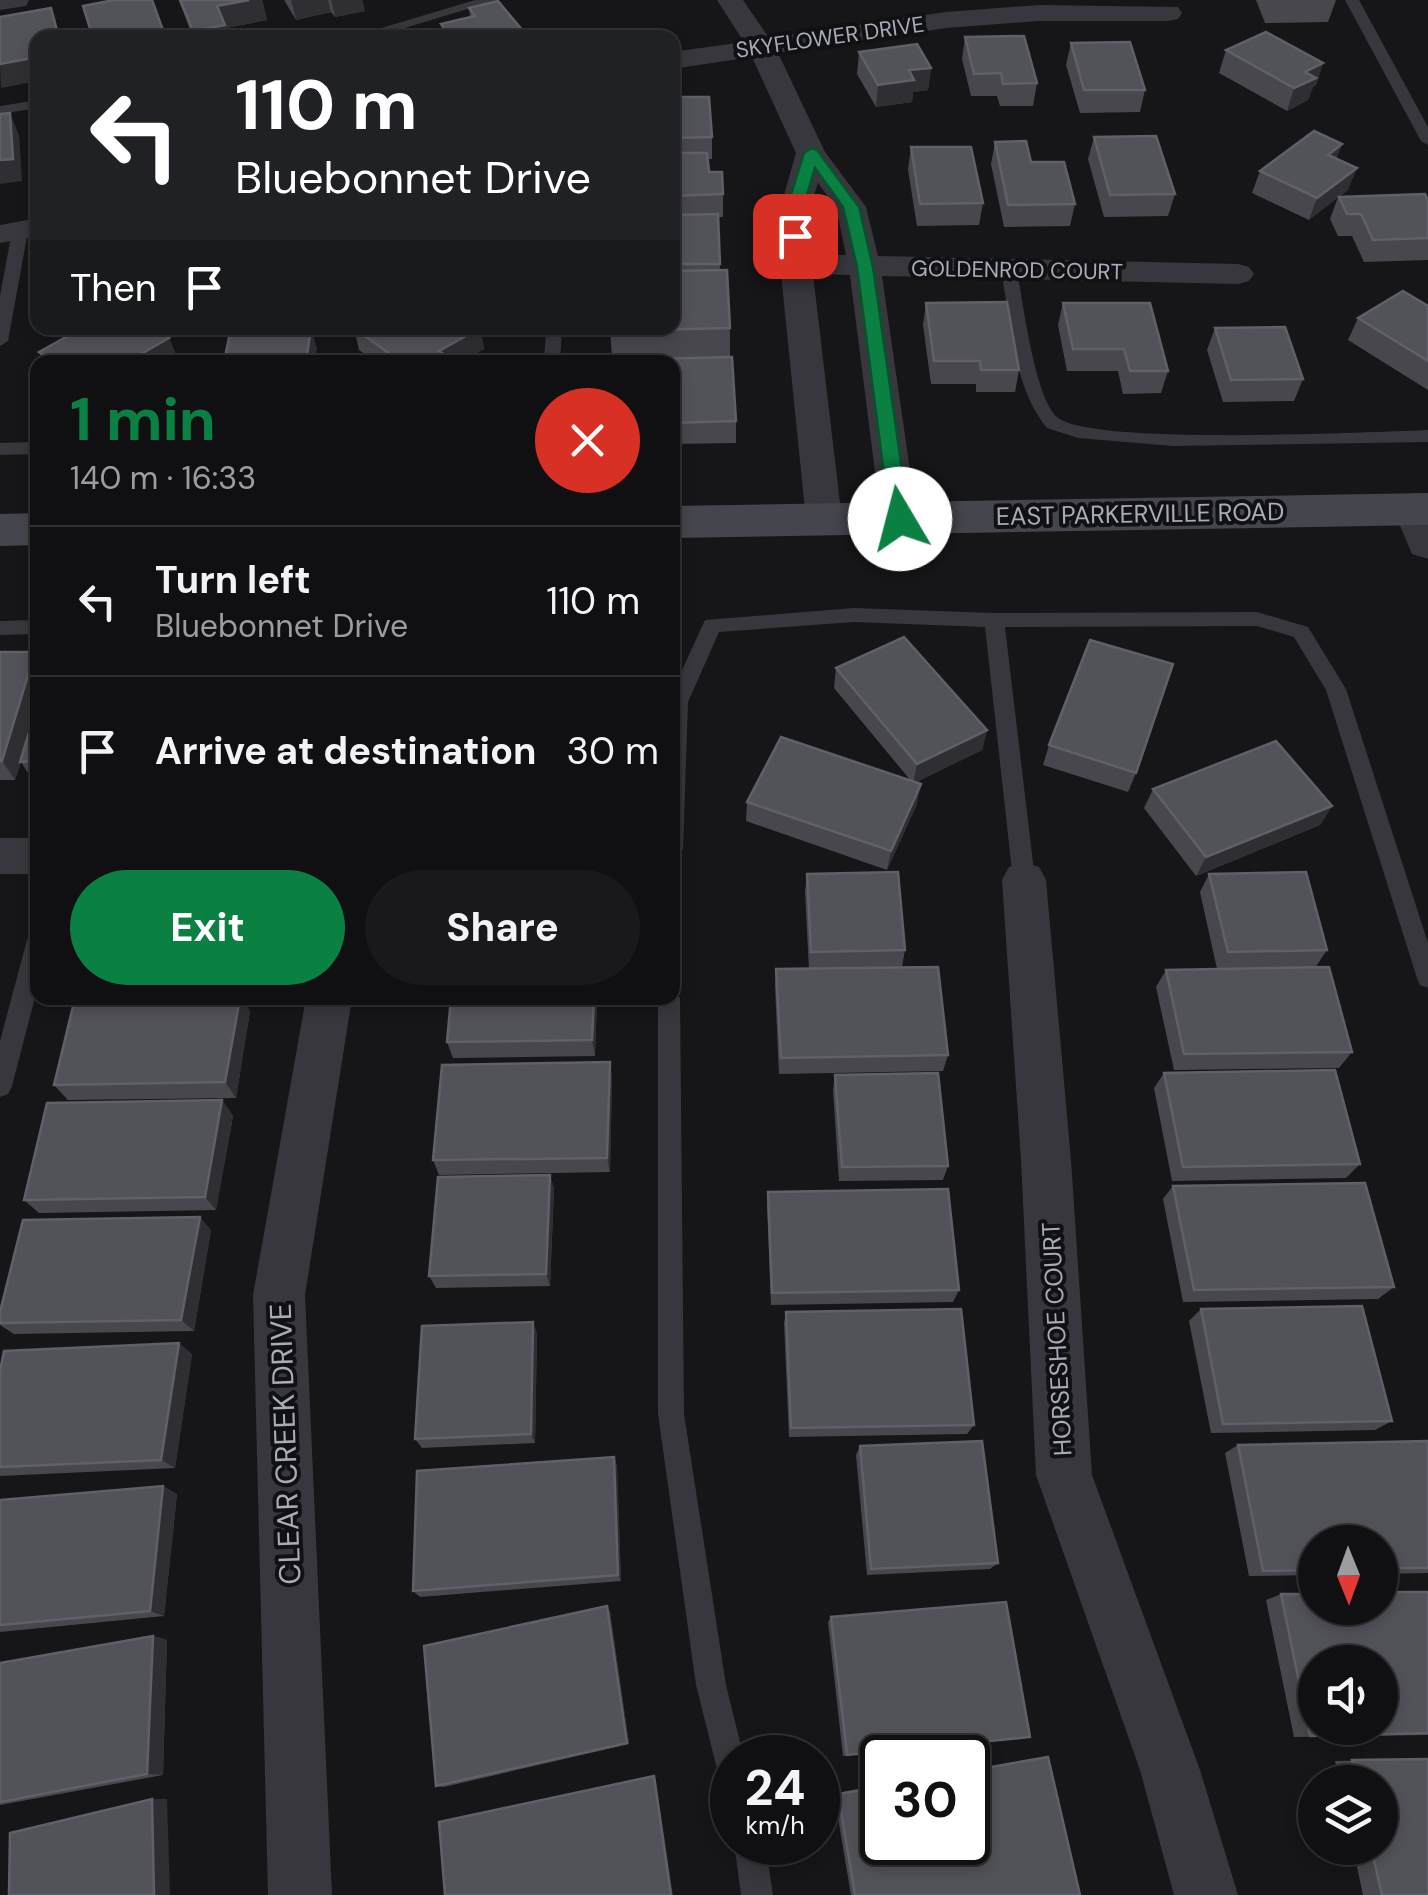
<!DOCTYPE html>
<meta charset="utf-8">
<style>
:root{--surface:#101012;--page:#19191b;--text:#f1f3f6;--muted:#9c9d9f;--line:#303032;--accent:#0b8043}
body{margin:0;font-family:"DM Sans",sans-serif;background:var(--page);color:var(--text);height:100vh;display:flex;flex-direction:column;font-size:38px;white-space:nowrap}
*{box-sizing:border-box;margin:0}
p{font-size:32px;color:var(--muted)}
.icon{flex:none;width:55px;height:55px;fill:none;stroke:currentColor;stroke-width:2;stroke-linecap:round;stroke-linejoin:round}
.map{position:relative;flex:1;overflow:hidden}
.side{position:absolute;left:30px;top:355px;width:650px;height:650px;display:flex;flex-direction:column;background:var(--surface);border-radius:20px;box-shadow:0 5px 15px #0003,0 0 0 2px var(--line)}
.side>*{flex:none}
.guide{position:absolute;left:30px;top:30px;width:650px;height:305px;border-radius:20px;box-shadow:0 5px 15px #0003,0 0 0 2px var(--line);background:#202124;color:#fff;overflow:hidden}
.needle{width:65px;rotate:179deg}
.controls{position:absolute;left:1298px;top:1525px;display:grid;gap:20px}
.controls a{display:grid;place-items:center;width:100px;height:100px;border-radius:50%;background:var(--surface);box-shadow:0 5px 15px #0003,0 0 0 2px var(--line);font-size:50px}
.speed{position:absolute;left:710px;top:1735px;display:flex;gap:20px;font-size:50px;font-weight:700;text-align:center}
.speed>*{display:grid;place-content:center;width:130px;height:130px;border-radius:50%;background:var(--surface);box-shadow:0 5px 15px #0003,0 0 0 2px var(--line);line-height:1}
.speed small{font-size:25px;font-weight:400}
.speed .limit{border:5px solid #111;border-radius:15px;background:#fff;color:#111}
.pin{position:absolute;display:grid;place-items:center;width:85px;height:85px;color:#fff;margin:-42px;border-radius:20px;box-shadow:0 5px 15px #0006}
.me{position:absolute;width:110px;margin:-55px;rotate:352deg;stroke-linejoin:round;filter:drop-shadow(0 0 8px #0008)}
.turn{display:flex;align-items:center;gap:35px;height:210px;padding:0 40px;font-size:45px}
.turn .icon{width:130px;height:130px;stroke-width:2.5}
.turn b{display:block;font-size:70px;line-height:85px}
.then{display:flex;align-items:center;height:95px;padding:0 40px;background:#0003;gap:20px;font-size:38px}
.round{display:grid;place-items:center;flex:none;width:105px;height:105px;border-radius:52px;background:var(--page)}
.headline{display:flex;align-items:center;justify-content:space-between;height:170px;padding:0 40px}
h1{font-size:60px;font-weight:700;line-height:75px;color:var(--accent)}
.action{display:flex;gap:20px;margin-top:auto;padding:20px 40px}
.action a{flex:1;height:115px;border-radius:60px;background:var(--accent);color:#fff;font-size:40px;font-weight:700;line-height:115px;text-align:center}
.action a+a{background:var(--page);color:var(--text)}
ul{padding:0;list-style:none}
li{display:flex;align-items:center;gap:30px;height:150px;padding:0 40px;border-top:2px solid var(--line)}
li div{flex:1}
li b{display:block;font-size:38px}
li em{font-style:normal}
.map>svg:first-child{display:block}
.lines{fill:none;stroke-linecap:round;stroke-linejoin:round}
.service{fill:#37373d;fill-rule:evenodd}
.minor{fill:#37373d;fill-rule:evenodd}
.tertiary{fill:#37373d;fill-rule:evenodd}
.secondary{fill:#45464d;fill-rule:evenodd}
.wall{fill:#47474d}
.shaded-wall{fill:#2f2f33}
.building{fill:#525259;stroke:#5f6068;stroke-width:2.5;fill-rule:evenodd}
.route{fill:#0b8043;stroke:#07532c;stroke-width:2.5}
.labels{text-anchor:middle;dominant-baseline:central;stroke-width:8;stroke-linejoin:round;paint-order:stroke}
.far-street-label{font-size:22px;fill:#a8abb8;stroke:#111113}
.street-label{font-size:25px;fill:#a8abb8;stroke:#111113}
.near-street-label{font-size:30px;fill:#a8abb8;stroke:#111113}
</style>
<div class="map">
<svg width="1428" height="1895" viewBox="0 0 1428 1895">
<rect width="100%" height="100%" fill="#161618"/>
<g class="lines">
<g class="service">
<polygon points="475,0 497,0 372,38 348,38"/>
<polygon points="1345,0 1359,0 1428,127 1428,145 1421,141"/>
<polygon points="38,100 38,108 0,114 0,106"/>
<polygon points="20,226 28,231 8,341 0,346 0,296 12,231"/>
<path d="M1009,266L1017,271C1023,302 1035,398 1057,417C1089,446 1370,432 1428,430V442L1173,446L1078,438L1047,428C1013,387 1011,322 1001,271Z"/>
<polygon points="546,328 562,328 560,362 544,362"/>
<polygon points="38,442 38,454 0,455 0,443"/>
<polygon points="854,608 994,613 1257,612 1308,627 1346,689 1428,943 1428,988 1420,985 1417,978 1326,690 1294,637 1257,626 1005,627 1035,880 1032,886 1016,886 1013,880 985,627 854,622 719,632 688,702 683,849 672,858 672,692 705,620"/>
<polygon points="38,620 38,634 0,635 0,621"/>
<polygon points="38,931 38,986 12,1086 8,1094 0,1097 0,1041 27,940 30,933"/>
<polygon points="672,989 680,998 684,1414 726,1685 744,1758 732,1758 732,1784 721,1780 717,1769 696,1685 658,1414 658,998 672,998"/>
<polygon points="734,1842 765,1842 773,1895 741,1895"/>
</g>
<g class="minor">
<polygon points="0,0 29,0 26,6 0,10"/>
<path d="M717,0H743L769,38L946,12L1039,5L1178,7L1182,13L1178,19L1168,21H1039L946,28L778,53L825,152L866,207L878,256L1238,264L1249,267L1254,274L1249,281L1238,284L882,276L917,519L912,528L899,532L886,528L881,519L850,275L813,274L842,520L837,529L824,533L811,529L806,520L780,264V209L796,153L752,57L672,69V52L744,42ZM818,183L836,208L846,255H812L810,209Z"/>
<polygon points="38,218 38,236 0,243 0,225"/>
<rect x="0" y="838" width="38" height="36"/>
<polygon points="1024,862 1039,867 1046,880 1071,1160 1092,1475 1200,1770 1238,1895 1174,1895 1140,1770 1036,1475 1021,1160 1002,880 1009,867"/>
<polygon points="306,998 352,998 305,1295 332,1895 268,1895 253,1295"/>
</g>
<polygon class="tertiary" points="1415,493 1428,497 1428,559 1412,554 1393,509 1399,498"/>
<g class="secondary">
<polygon points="1428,493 1428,525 672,538 672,506"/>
<polygon points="38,513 38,545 0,546 0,514"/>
</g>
</g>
<g class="wall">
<polygon points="179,0 262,0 267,20 226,28 229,38 193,38"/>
<polygon points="284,0 362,0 365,11 335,17 331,12 296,20"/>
<polygon points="1256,0 1336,0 1328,22 1265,23"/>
<polygon points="469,8 529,38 443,38 441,24 470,17"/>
<polygon points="965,37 1037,83 1033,106 1000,106 997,96 971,96 962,59"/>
<polygon points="1071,43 1145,90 1140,112 1080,113 1066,65"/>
<polygon points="1226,50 1323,63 1316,85 1313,87 1308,100 1287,111 1219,73"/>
<polygon points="859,52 931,68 928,90 913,92 912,102 876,107 857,74"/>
<polygon points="672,97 712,137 712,159 708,159 709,172 723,194 723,217 718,217 720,270 730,328 730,357 736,421 736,443 672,444 672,362 612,359 610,328 672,328"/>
<polygon points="1094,137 1175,194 1168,216 1104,217 1088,159"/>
<polygon points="995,142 1031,162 1075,204 1070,226 1004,227 991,164"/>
<polygon points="911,147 983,203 979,225 917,226 908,170"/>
<polygon points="1337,158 1348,190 1339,197 1428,238 1428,260 1364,262 1352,236 1338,236 1330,219 1338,197 1309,220 1252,193 1260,171"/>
<polygon points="926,303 1019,370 1015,392 976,392 976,384 931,384 923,325"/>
<polygon points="1063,303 1168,371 1161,393 1123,394 1118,371 1067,371 1058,325"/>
<polygon points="1428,306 1428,390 1348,340 1358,318"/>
<polygon points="354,328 480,328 484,349 461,362 376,362 359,350"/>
<polygon points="1215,328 1303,379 1294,401 1223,402 1207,350"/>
<polygon points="165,335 169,338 178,360 174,362 44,362 39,352"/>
<polygon points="0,652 35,652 38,656 38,781 33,781 21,762 15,780 0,780"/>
<polygon points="836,668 987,730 982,750 916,782 917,804 887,870 746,821 747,802 911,781 834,688"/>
<polygon points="1049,745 1136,773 1128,792 1043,765"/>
<polygon points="1153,789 1332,806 1320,825 1196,876 1144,808"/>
<polygon points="807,874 905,950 902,967 948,1055 943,1071 779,1074 775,986 776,969 809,969 805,892"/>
<polygon points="1209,874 1327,950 1315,968 1217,969 1200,892"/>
<polygon points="1166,970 1352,1052 1339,1068 1174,1070 1156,987"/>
<polygon points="451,998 597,998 595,1056 453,1058 447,1042"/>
<polygon points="250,1011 236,1098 68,1100 54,1085"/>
<polygon points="610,1062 612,1078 610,1172 439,1175 433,1160"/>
<polygon points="1164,1073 1360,1164 1346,1178 1172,1181 1154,1088"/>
<polygon points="835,1075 948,1166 943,1180 839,1181 833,1090"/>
<polygon points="222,1100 233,1116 216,1210 39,1213 24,1200"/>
<polygon points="550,1175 554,1189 550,1286 436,1288 429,1276"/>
<polygon points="1173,1186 1394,1287 1378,1299 1183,1302 1163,1199"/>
<polygon points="768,1192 959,1290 953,1302 771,1305 767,1205"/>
<polygon points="211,1230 194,1331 14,1334 0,1325 0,1312"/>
<polygon points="1201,1309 1392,1421 1375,1430 1211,1433 1189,1321"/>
<polygon points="786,1312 974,1425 967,1434 789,1437 784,1323"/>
<polygon points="537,1333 535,1443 422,1448 415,1439"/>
<polygon points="192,1354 175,1468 0,1476 0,1371"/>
<polygon points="1428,1441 1428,1573 1380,1574 1380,1542 1315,1542 1315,1575 1249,1576 1225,1453 1238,1445"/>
<polygon points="860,1446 998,1563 990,1569 867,1575 856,1455"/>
<polygon points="614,1457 617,1466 621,1581 420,1597 413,1591"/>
<polygon points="177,1494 164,1616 0,1632 0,1500"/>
<polygon points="1428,1592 1428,1735 1294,1737 1266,1600 1281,1594"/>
<polygon points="610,1611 629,1744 444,1787 436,1786"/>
<polygon points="831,1617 1030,1737 843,1756 828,1622"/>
<polygon points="153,1636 167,1640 163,1775 0,1805 0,1663"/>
<polygon points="1428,1759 1428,1895 1363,1895 1353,1848 1380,1848 1380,1782 1339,1782 1335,1761"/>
<polygon points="882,1786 1080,1895 851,1895 834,1794"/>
</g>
<g class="shaded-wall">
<polygon points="249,0 262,0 267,20 226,28 229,38 195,38 193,31 217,6"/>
<polygon points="291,0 328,0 331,12 296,20"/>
<polygon points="331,0 362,0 365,11 335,17"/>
<polygon points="164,33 166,38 139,38"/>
<polygon points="38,57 38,81 1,88 0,64"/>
<polygon points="1323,63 1316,85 1313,87 1308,100 1287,111 1294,88 1305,72"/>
<polygon points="931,68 928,90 913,92 912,102 876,107 878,85 909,70"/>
<polygon points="10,113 19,135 22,181 0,184 0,160"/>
<polygon points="1342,144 1334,167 1328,155"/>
<polygon points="1357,168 1348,190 1309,220 1317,198"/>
<polygon points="311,328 317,348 315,362 306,362"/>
<polygon points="480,328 484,349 461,362 442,362 439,351"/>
<polygon points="169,338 178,360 174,362 127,362"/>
<polygon points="35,652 38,656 38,705 15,780 2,761"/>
<polygon points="987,730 982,750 913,784 917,764"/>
<polygon points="921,784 917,804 887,870 891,851"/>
<polygon points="1332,806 1320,825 1196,876 1206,857"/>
<polygon points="240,998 243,998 250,1011 236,1098 225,1082"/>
<polygon points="594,998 597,998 595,1056 592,1040"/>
<polygon points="610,1062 612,1078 610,1172 607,1158"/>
<polygon points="222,1100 233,1116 216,1210 205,1197"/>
<polygon points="550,1175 554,1189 550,1286 546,1274"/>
<polygon points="200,1217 211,1230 194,1331 181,1320"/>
<polygon points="533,1322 537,1333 535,1443 531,1434"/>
<polygon points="179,1343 192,1354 175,1468 161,1460"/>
<polygon points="614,1457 617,1466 621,1581 618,1575"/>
<polygon points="163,1486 177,1494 164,1616 150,1611"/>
<polygon points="607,1606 610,1611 629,1744 627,1743"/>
<polygon points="153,1636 167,1640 163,1775 147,1774"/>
<polygon points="654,1776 655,1776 673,1895 671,1895"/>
<polygon points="152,1799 167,1799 170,1895 154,1895"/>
</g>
<g class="building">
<polygon points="114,0 152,0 164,33 139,38 93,38 83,6"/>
<polygon points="180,0 249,0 217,6 225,25 193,31"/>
<polygon points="498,1 529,38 451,38 441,24 475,16 469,8"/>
<polygon points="51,8 59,38 38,38 38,57 0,64 0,17"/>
<polygon points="416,31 421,38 389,38"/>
<polygon points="366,32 370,38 346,38"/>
<polygon points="1266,32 1323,63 1305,72 1316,78 1294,88 1226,50"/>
<polygon points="1024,36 1037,83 1003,84 1001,73 974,74 965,37"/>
<polygon points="1130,42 1145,90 1084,90 1071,43"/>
<polygon points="917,44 931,68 909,70 914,80 878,85 859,52"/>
<polygon points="672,97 709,97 712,137 672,138"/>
<polygon points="10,113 13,159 0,160 0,114"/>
<polygon points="1314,131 1342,144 1328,155 1357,168 1317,198 1260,171"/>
<polygon points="1156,136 1175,194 1110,195 1094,137"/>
<polygon points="1026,141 1031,162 1064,162 1075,204 1008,205 995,142"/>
<polygon points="911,147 971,147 983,203 920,204"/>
<polygon points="672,153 707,153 709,172 722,172 723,194 672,196"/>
<polygon points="1425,194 1428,201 1428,238 1373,240 1361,214 1347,214 1339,197"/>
<polygon points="718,214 720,264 672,264 672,215"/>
<polygon points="727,270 730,328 610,331 610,328 672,328 672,271"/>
<polygon points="1403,291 1428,306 1428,361 1358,318"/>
<polygon points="1007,302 1019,370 981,370 980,361 934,361 926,303"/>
<polygon points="1063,303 1150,303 1168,371 1130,371 1124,349 1073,349"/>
<polygon points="1285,327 1303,379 1231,380 1215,328"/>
<polygon points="82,328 154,328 169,338 127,362 81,362 76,359 70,362 54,362 39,352"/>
<polygon points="231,328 311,328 306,362 224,362"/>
<polygon points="354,328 480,328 439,351 456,362 401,362"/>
<polygon points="732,357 736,421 672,423 672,362 609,362 609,360"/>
<polygon points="904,637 987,730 917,764 836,668"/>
<polygon points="1090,640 1173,664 1136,773 1049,745"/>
<polygon points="0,652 35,652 2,761 0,761"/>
<polygon points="38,703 38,761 20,762"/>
<polygon points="781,737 921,784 891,851 747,802"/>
<polygon points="1276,741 1332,806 1206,857 1153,789"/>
<polygon points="898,872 905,950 811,952 807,874"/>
<polygon points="1306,872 1327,950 1228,952 1209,874"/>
<polygon points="938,967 948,1055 781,1058 776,969"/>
<polygon points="1329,967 1352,1052 1184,1054 1166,970"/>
<polygon points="75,998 240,998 225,1082 54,1085"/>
<polygon points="451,998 594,998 592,1040 447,1042"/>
<polygon points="610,1062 607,1158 433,1160 442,1065"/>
<polygon points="1335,1070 1360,1164 1183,1167 1164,1073"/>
<polygon points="938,1073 948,1166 842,1167 835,1075"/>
<polygon points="222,1100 205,1197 24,1200 47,1103"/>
<polygon points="550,1175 546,1274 429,1276 438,1177"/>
<polygon points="1365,1183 1394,1287 1194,1290 1173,1186"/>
<polygon points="948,1189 959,1290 772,1293 768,1192"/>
<polygon points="200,1217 181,1320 0,1323 0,1312 23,1220"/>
<polygon points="1362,1306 1392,1421 1223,1424 1201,1309"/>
<polygon points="961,1309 974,1425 791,1428 786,1312"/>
<polygon points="533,1322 531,1434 415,1439 422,1326"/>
<polygon points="179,1343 161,1460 0,1467 0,1371 4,1351"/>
<polygon points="982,1441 998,1563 871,1569 860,1446"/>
<polygon points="1428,1441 1428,1568 1380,1568 1380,1542 1315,1542 1315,1570 1263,1571 1238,1445"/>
<polygon points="614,1457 618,1575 413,1591 417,1471"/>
<polygon points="163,1486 150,1611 0,1625 0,1500"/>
<path d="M1380,1592H1428V1733L1310,1736L1281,1594H1315V1608H1380ZM1315,1662H1380V1728H1315Z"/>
<polygon points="1006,1602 1030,1737 847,1755 831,1617"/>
<polygon points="607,1606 627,1743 436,1786 424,1646"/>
<polygon points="153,1636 147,1774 0,1802 0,1663"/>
<polygon points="1048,1757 1080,1895 855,1895 838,1794 882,1786 882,1842 968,1842 968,1771"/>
<polygon points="1428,1759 1428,1895 1382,1895 1371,1848 1380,1848 1380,1782 1357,1782 1352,1760"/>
<polygon points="654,1776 671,1895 445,1895 439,1822"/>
<polygon points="152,1799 154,1895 9,1895 10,1833"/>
</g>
<polygon class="route" points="812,148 817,150 859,207 873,267 909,519 900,525 890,519 857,267 843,207 815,168 803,208 803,236 795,241 787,236 787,208 804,153"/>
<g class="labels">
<g class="far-street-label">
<text transform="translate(830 37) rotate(-8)">SKYFLOWER DRIVE</text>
<text transform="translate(1017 270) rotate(1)">GOLDENROD COURT</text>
</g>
<g class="street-label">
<text transform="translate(1140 514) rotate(-1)">EAST PARKERVILLE ROAD</text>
<text transform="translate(1057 1339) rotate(-93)">HORSESHOE COURT</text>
</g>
<g class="near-street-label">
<text transform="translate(285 1444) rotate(-92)">CLEAR CREEK DRIVE</text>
</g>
</g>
</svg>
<div class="controls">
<a><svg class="needle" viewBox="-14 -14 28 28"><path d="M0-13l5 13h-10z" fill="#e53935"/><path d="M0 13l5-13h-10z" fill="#9c9d9f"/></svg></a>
<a><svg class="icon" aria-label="sound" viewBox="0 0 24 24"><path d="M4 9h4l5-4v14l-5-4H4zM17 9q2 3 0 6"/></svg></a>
<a><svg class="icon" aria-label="layers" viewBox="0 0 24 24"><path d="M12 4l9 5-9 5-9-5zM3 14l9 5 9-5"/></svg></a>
</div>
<div class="speed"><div>24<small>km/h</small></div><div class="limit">30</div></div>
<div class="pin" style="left:795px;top:236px;background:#d93025"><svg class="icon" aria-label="arrive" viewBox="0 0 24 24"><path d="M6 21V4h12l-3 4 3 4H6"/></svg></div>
<svg class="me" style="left:900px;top:519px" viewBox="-20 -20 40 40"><circle r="19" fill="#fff"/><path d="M0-13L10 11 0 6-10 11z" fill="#0b8043"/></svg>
<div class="guide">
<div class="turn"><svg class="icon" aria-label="left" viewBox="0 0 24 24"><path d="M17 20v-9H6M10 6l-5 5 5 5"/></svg><div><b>110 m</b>Bluebonnet Drive</div></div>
<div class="then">Then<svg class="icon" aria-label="arrive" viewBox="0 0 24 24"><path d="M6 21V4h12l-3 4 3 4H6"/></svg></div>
</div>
<section class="side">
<div class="headline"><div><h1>1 min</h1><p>140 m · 16:33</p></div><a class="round" style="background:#d93025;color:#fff"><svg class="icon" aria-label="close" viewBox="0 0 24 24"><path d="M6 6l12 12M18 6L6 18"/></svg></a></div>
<ul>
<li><svg class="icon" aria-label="left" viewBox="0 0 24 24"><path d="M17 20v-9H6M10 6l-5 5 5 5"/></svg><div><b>Turn left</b><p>Bluebonnet Drive</p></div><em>110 m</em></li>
<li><svg class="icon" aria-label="arrive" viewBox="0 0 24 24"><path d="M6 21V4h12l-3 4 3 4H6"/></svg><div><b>Arrive at destination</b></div><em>30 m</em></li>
</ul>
<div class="action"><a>Exit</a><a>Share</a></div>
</section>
</div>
